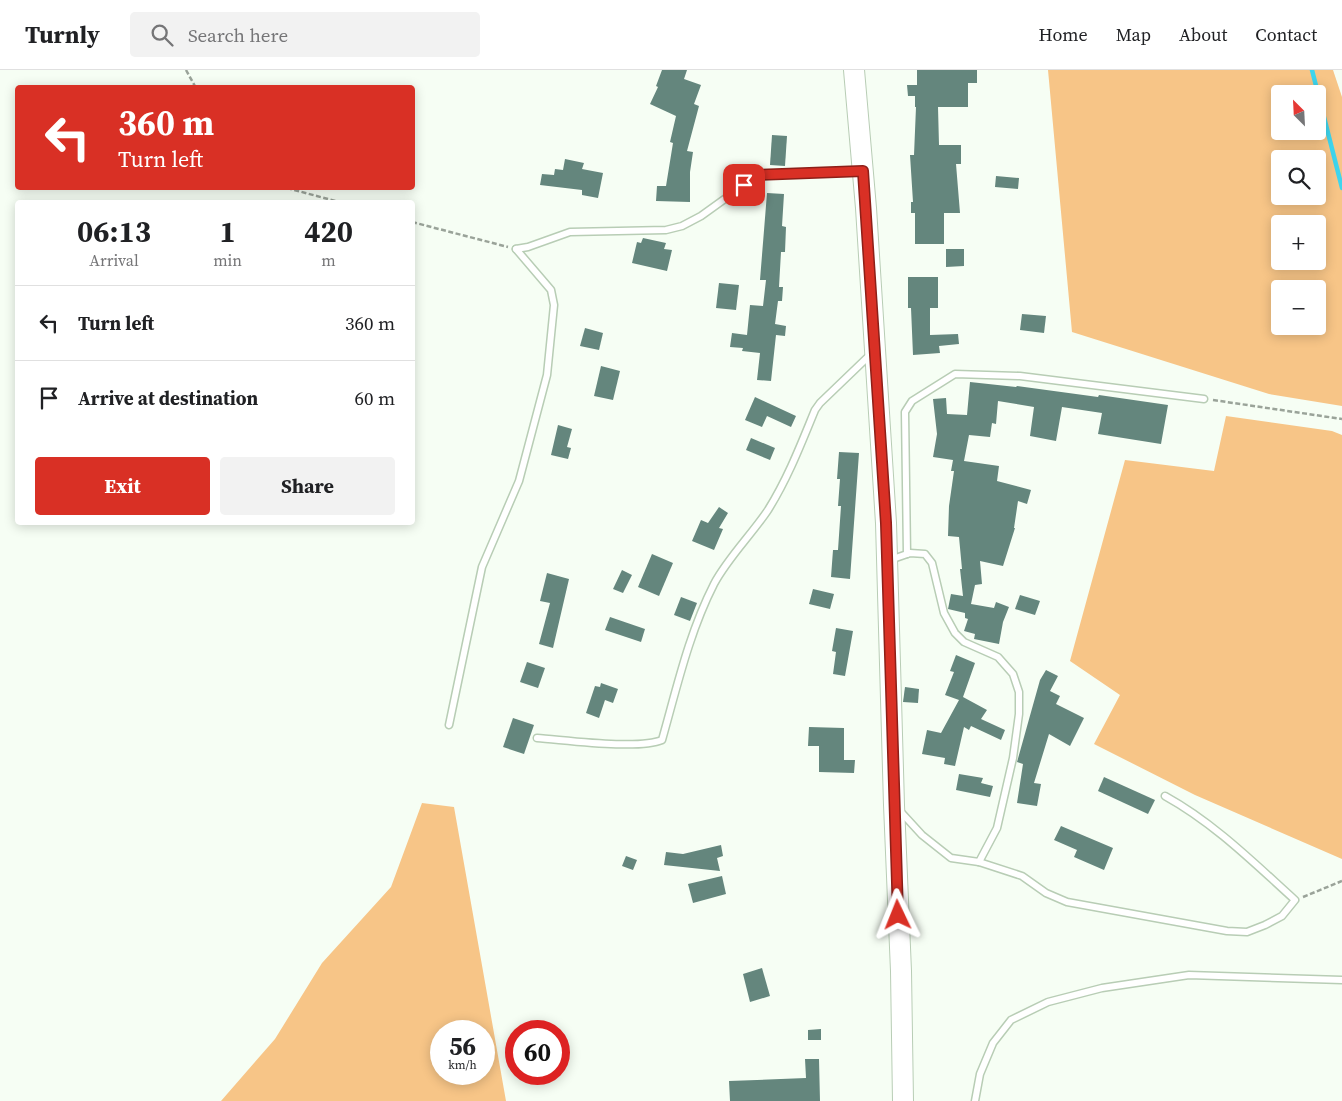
<!DOCTYPE html>
<meta charset="utf-8">
<style>
:root{--surface:#fff;--page:#f2f2f2;--text:#202124;--muted:#757577;--line:#e0e0e0;--accent:#d93025}
body{margin:0;font-family:"Source Serif 4",serif;background:var(--page);color:var(--text);height:100vh;display:flex;flex-direction:column;font-size:19px;white-space:nowrap}
*{box-sizing:border-box;margin:0}
p{font-size:16px;color:var(--muted)}
.icon{flex:none;width:28px;height:28px;fill:none;stroke:currentColor;stroke-width:2;stroke-linecap:round;stroke-linejoin:round}
.map{position:relative;flex:1;overflow:hidden}
.details{position:absolute;left:15px;top:130px;width:400px;height:325px;display:flex;flex-direction:column;background:var(--surface);border-radius:5px;box-shadow:0 2px 12px #0003}
.details>*{flex:none}
.top-card{position:absolute;left:15px;top:15px;width:400px;height:105px;border-radius:5px;box-shadow:0 2px 12px #0003;background:#d93025;color:#fff;overflow:hidden}
.needle{width:32px;rotate:336deg}
.fabs{position:absolute;left:1271px;top:15px;display:grid;gap:10px}
.fabs a{display:grid;place-items:center;width:55px;height:55px;border-radius:5px;background:var(--surface);box-shadow:0 2px 12px #0003;font-size:25px}
.speed{position:absolute;left:430px;top:950px;display:flex;gap:10px;font-size:25px;font-weight:700;text-align:center}
.speed>*{display:grid;place-content:center;width:65px;height:65px;border-radius:50%;background:var(--surface);box-shadow:0 2px 12px #0003;line-height:1}
.speed small{font-size:12px;font-weight:400}
.speed .limit{border:8px solid #d22;background:#fff;color:#111}
.pin{position:absolute;display:grid;place-items:center;width:42px;height:42px;color:#fff;margin:-21px;border-radius:10px;box-shadow:0 2px 8px #0006}
.me{position:absolute;width:55px;margin:-28px;rotate:358deg;stroke-linejoin:round;filter:drop-shadow(0 0 4px #0008)}
.turn{display:flex;align-items:center;gap:18px;height:105px;padding:0 20px;font-size:22px}
.turn .icon{width:65px;height:65px;stroke-width:2.5}
.turn b{display:block;font-size:35px;line-height:42px}
.eta{display:flex;justify-content:space-evenly;align-items:center;height:85px;text-align:center}
.eta b{font-size:30px;font-weight:700;line-height:35px}
.cta{display:flex;gap:10px;margin-top:auto;padding:10px 20px}
.cta a{flex:1;height:58px;border-radius:5px;background:var(--accent);color:#fff;font-size:20px;font-weight:700;line-height:58px;text-align:center}
.cta a+a{background:var(--page);color:var(--text)}
ul{padding:0;list-style:none}
li{display:flex;align-items:center;gap:15px;height:75px;padding:0 20px;border-top:1px solid var(--line)}
li div{flex:1}
li b{display:block;font-size:19px}
li em{font-style:normal}
header{display:flex;align-items:center;gap:30px;box-sizing:border-box;height:70px;padding:0 25px;background:var(--surface);border-bottom:1px solid var(--line)}
header strong{font-size:24px}
nav{display:flex;gap:28px;margin-inline-start:auto;font-size:18px}
.search{width:350px;height:45px;background:var(--page);display:flex;align-items:center;gap:12px;box-sizing:border-box;padding:0 18px;border-radius:5px;color:var(--muted);font-size:19px}
.map>svg:first-child{display:block}
.green{fill:#f7c587;fill-rule:evenodd}
.lines{fill:none;stroke-linecap:round;stroke-linejoin:round}
.stream{stroke:#3ed5ed;stroke-width:4.5}
.building{fill:#64867d}
.service-casing{stroke:#b8cdb5;stroke-width:9}
.primary-casing{stroke:#b8cdb5;stroke-width:22}
.path{stroke:#9aa399;stroke-width:2.5;stroke-dasharray:5 2.5;stroke-linecap:butt}
.service{stroke:#fff;stroke-width:6}
.primary{stroke:#fff;stroke-width:20}
.route-casing{stroke:#8d1f18;stroke-width:12}
.route{stroke:#d93025;stroke-width:9}
</style>
<header>
<strong>Turnly</strong>
<div class="search"><svg class="icon" aria-label="search" viewBox="0 0 24 24"><circle cx="10" cy="10" r="6"/><path d="M15 15l6 6"/></svg>Search here</div>
<nav><a>Home</a><a>Map</a><a>About</a><a>Contact</a></nav>
</header>
<div class="map">
<svg width="1342" height="1031" viewBox="0 0 1342 1031">
<rect width="100%" height="100%" fill="#f6fef4"/>
<g class="green">
<path d="M1048,0H1333L1342,27V336L1269,324L1072,262ZM1280,24H1318V61H1280ZM1280,89H1318V126H1280ZM1280,154H1318V191H1280ZM1280,219H1318V256H1280Z"/>
<polygon points="1226,346 1332,361 1342,365 1342,789 1195,725 1094,674 1120,625 1070,591 1125,390 1214,401"/>
<path d="M422,733L454,737L506,1031H221L275,969L322,893L391,817ZM441,961H484V1004H441Z"/>
</g>
<g class="lines">
<polyline class="stream" points="1312,0 1342,118"/>
</g>
<g class="building">
<polygon points="662,0 687,0 684,9 701,15 694,34 699,36 687,81 693,82 690,102 690,132 656,131 657,116 666,116 673,73 670,72 676,46 650,34 658,17 656,16"/>
<polygon points="917,0 977,0 977,13 968,13 968,37 938,37 939,75 961,75 961,94 956,94 960,143 944,143 944,174 915,174 915,143 911,143 911,132 913,132 910,85 914,85 916,37 915,37 915,26 908,26 907,15 917,15"/>
<polygon points="772,65 787,66 785,96 770,95"/>
<polygon points="565,89 584,93 582,99 603,103 598,128 582,125 582,120 540,115 542,104 554,105 555,99 563,100"/>
<polygon points="996,106 1019,108 1018,119 995,117"/>
<polygon points="767,123 784,124 782,156 786,157 785,182 781,182 779,217 783,217 782,231 778,231 775,254 786,256 785,266 776,265 771,311 757,310 760,283 742,281 743,278 730,277 732,263 747,265 750,235 763,236 766,210 760,210"/>
<polygon points="643,168 666,173 664,179 672,180 667,201 632,193 637,172 641,173"/>
<polygon points="946,179 964,179 964,196 946,197"/>
<polygon points="908,207 938,207 938,238 930,238 930,265 958,264 959,274 939,276 940,283 913,285 911,238 908,238"/>
<polygon points="719,213 739,215 736,240 716,238"/>
<polygon points="1022,244 1046,246 1044,263 1020,260"/>
<polygon points="585,258 603,263 599,280 580,276"/>
<polygon points="601,296 620,301 613,330 594,326"/>
<polygon points="970,312 1016,317 1017,316 1098,327 1099,325 1168,335 1161,374 1098,364 1102,343 1062,337 1056,371 1030,366 1034,337 998,331 996,354 992,353 990,367 969,365 964,391 999,396 997,411 1031,420 1027,434 1018,431 1014,458 1015,458 1003,496 980,491 982,514 975,515 971,534 994,538 996,532 1009,537 1003,552 999,574 974,569 975,564 964,561 968,549 965,548 965,543 948,539 951,524 963,526 960,499 962,499 959,467 948,466 949,436 954,401 951,401 953,390 933,387 937,364 933,329 946,328 947,344 967,345"/>
<polygon points="755,327 796,346 791,357 767,346 762,357 745,350"/>
<polygon points="558,355 572,359 567,377 571,378 568,389 551,385"/>
<polygon points="751,368 775,378 770,390 746,380"/>
<polygon points="839,382 859,383 850,509 831,507 833,480 838,480 841,436 838,436 840,409 837,409"/>
<polygon points="719,437 728,443 719,458 723,459 714,480 692,471 701,450 708,453"/>
<polygon points="652,484 673,493 659,526 638,517"/>
<polygon points="622,500 632,505 623,523 613,519"/>
<polygon points="547,503 569,509 553,578 539,574 550,533 540,531"/>
<polygon points="813,519 834,524 830,539 809,534"/>
<polygon points="1020,525 1040,531 1035,545 1015,539"/>
<polygon points="681,527 697,533 690,551 674,545"/>
<polygon points="610,547 645,559 641,572 605,560"/>
<polygon points="836,558 853,561 845,606 833,604 836,582 832,581"/>
<polygon points="956,585 975,593 963,627 987,640 981,649 1005,660 1001,670 971,656 969,660 964,657 955,696 944,694 945,688 922,684 927,660 941,663 959,630 945,625 954,602 950,601"/>
<polygon points="527,592 545,598 538,618 520,612"/>
<polygon points="1046,600 1058,606 1050,621 1060,626 1056,634 1084,648 1070,676 1049,664 1034,713 1041,714 1037,736 1017,733 1023,694 1017,692 1040,610"/>
<polygon points="601,613 618,619 613,633 605,630 599,648 586,643 595,616 600,617"/>
<polygon points="905,617 919,619 918,633 903,632"/>
<polygon points="513,648 534,655 524,684 503,677"/>
<polygon points="809,657 844,658 844,690 855,690 854,703 819,702 819,676 808,676"/>
<polygon points="959,704 983,708 981,713 993,716 990,727 956,720"/>
<polygon points="1104,707 1155,730 1148,744 1098,721"/>
<polygon points="1061,756 1113,778 1104,800 1074,787 1077,780 1054,770"/>
<polygon points="721,775 723,786 717,788 720,801 664,795 666,782 683,784"/>
<polygon points="626,786 637,790 633,800 622,796"/>
<polygon points="722,806 726,824 693,833 688,814"/>
<polygon points="762,898 770,926 750,932 743,904"/>
<polygon points="821,959 821,970 808,970 808,960"/>
<polygon points="805,989 819,989 820,1031 730,1031 729,1011 806,1008"/>
</g>
<g class="lines">
<defs>
<g id="service">
<polyline points="516,179 528,177 570,162 666,160 682,156 701,146 758,105 860,101"/>
<polyline points="907,484 905,342 912,331 955,304 1020,306 1204,329"/>
<polyline points="890,490 910,483 925,484 932,493 944,543 955,563 964,572 998,587 1013,604 1019,622 1019,644 1013,688 997,758 979,792"/>
<polyline points="449,655 482,497 519,411 547,305 554,235 551,220 516,179"/>
<path d="M537,668C566,670 638,680 662,670C677,617 689,563 714,514C727,489 752,464 768,440C788,408 801,374 815,340L820,333L871,284"/>
<path d="M900,741L922,765L951,788L979,792L1022,806L1046,823L1067,832L1227,861L1247,862L1265,855L1282,846L1295,830C1254,793 1214,753 1165,726"/>
<polyline points="975,1031 980,1004 993,973 1011,950 1048,932 1102,918 1189,905 1342,910"/>
</g>
<polyline id="primary" points="854,0 866,138 886,453 894,735 901,901 903,1031"/>
</defs>
<use href="#service" class="service-casing"/>
<use href="#primary" class="primary-casing"/>
<g class="path">
<polyline points="186,0 196,18"/>
<polyline points="287,118 339,132"/>
<polyline points="412,152 508,177"/>
<polyline points="1213,330 1342,349"/>
<polyline points="1303,827 1342,811"/>
</g>
<use href="#service" class="service"/>
<use href="#primary" class="primary"/>
</g>
<g class="lines">
<defs>
<polyline id="route" points="744,115 758,105 863,101 886,453 898,845"/>
</defs>
<use href="#route" class="route-casing"/>
<use href="#route" class="route"/>
</g>
</svg>
<div class="fabs">
<a><svg class="needle" viewBox="-14 -14 28 28"><path d="M0-13l5 13h-10z" fill="#e53935"/><path d="M0 13l5-13h-10z" fill="#757577"/></svg></a>
<a><svg class="icon" aria-label="search" viewBox="0 0 24 24"><circle cx="10" cy="10" r="6"/><path d="M15 15l6 6"/></svg></a>
<a>+</a>
<a>−</a>
</div>
<div class="speed"><div>56<small>km/h</small></div><div class="limit">60</div></div>
<div class="pin" style="left:744px;top:115px;background:#d93025"><svg class="icon" aria-label="arrive" viewBox="0 0 24 24"><path d="M6 21V4h12l-3 4 3 4H6"/></svg></div>
<svg class="me" style="left:898px;top:845px" viewBox="-20 -20 40 40"><path d="M0-17L14 15 0 8-14 15z" fill="#d93025" stroke="#fff" stroke-width="4"/></svg>
<div class="top-card">
<div class="turn"><svg class="icon" aria-label="left" viewBox="0 0 24 24"><path d="M17 20v-9H6M10 6l-5 5 5 5"/></svg><div><b>360 m</b>Turn left</div></div>
</div>
<section class="details">
<div class="eta">
<div><b>06:13</b><p>Arrival</p></div>
<div><b>1</b><p>min</p></div>
<div><b>420</b><p>m</p></div>
</div>
<ul>
<li><svg class="icon" aria-label="left" viewBox="0 0 24 24"><path d="M17 20v-9H6M10 6l-5 5 5 5"/></svg><div><b>Turn left</b></div><em>360 m</em></li>
<li><svg class="icon" aria-label="arrive" viewBox="0 0 24 24"><path d="M6 21V4h12l-3 4 3 4H6"/></svg><div><b>Arrive at destination</b></div><em>60 m</em></li>
</ul>
<div class="cta"><a>Exit</a><a>Share</a></div>
</section>
</div>
